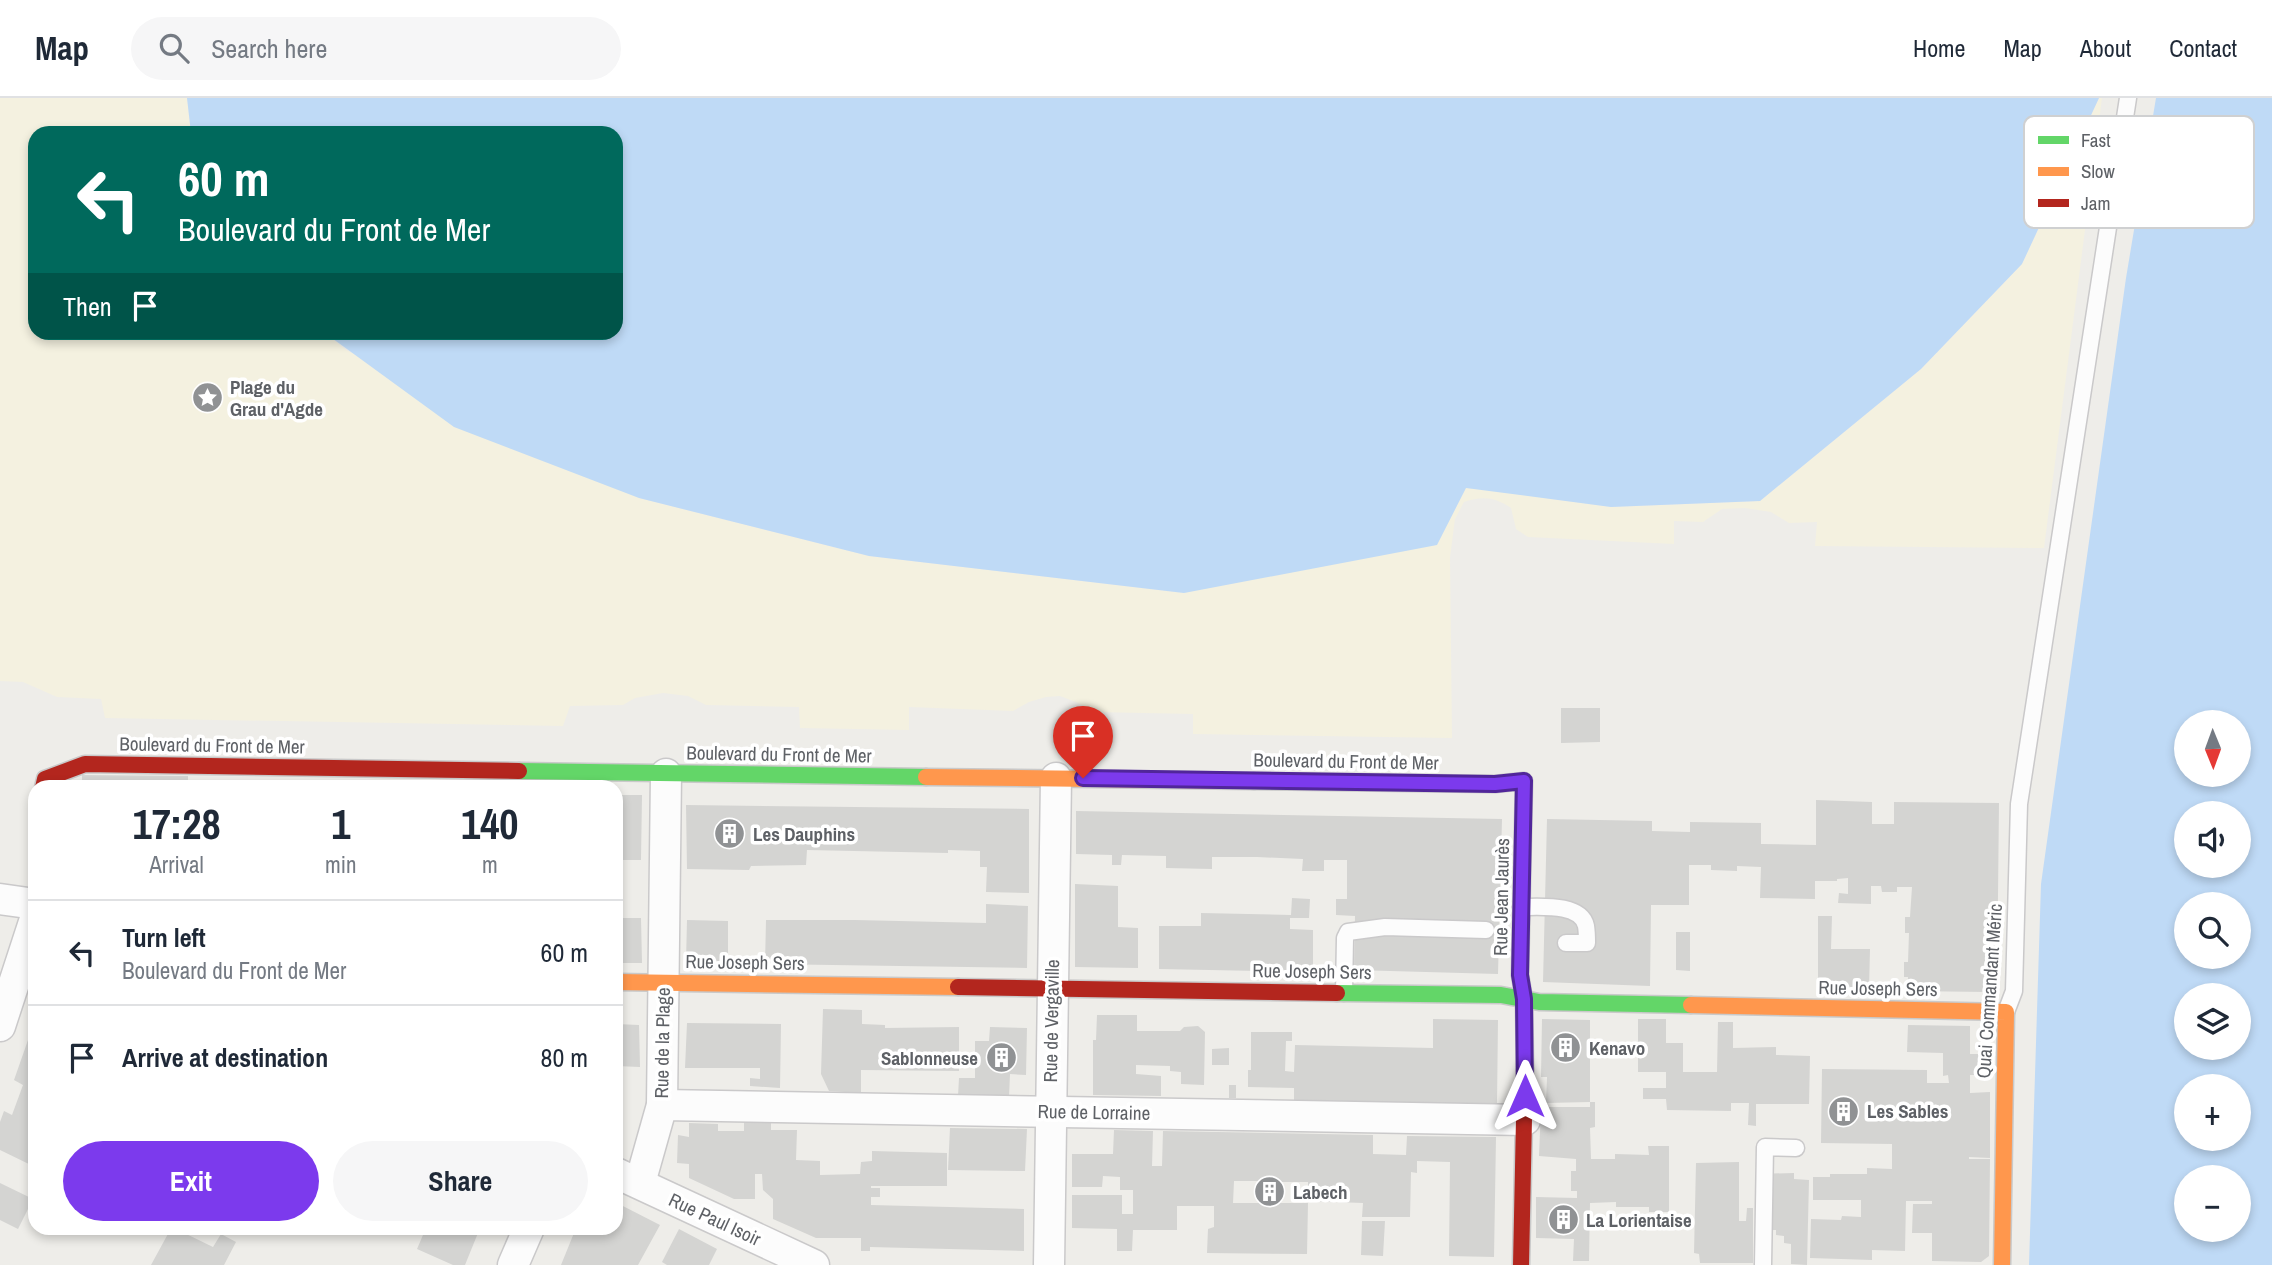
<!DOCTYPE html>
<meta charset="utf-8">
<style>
:root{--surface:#fff;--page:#f6f6f7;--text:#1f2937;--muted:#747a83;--line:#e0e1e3;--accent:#7c3aed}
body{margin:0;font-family:"Archivo Narrow",sans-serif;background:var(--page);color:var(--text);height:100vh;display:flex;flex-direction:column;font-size:26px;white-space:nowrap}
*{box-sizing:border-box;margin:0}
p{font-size:23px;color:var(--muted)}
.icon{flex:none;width:38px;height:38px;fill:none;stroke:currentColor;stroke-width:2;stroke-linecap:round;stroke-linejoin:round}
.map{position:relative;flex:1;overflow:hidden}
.panel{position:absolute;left:28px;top:682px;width:595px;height:455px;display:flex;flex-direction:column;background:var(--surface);border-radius:21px;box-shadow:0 4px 10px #0003}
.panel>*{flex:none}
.banner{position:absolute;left:28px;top:28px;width:595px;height:214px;border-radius:21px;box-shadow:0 4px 10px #0003;background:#00695c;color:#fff;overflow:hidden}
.needle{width:46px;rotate:179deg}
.controls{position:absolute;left:2174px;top:612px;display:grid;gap:14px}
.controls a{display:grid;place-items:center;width:77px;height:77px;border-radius:50%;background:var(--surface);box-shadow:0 4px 10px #0003;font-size:35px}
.pin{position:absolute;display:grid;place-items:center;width:60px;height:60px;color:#fff;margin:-72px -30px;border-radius:50% 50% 50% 0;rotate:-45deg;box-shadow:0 0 7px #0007}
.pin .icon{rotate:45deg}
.me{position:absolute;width:77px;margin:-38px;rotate:0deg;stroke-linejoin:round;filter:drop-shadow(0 0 5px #0008)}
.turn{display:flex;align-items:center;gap:24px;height:147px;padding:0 35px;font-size:32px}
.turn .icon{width:91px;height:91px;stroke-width:2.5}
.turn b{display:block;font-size:49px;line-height:60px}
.then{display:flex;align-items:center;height:66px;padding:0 35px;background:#0003;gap:14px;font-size:26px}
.eta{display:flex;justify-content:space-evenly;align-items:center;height:119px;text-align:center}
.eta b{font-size:42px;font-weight:800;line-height:49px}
.primary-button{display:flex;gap:14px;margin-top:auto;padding:14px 35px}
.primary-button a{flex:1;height:80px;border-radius:42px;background:var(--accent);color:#fff;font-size:28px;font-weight:800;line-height:80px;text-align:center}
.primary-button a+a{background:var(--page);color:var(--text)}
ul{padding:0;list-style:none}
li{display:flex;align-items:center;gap:21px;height:105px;padding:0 35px;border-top:2px solid var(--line)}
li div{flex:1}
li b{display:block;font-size:26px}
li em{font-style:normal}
header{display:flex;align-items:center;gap:42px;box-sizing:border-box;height:98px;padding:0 35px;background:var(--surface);border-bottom:2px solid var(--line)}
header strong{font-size:33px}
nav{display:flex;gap:38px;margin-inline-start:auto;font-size:24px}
.search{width:490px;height:63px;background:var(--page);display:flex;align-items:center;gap:18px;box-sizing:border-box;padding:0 24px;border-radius:38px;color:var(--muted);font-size:26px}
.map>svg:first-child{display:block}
.sand{fill:#f4f1e0}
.water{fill:#bfdaf6;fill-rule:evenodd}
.building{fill:#d4d4d2;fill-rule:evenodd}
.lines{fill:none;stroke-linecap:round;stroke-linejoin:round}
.lane-casing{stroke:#cac9ca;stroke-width:19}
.street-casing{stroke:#cac9ca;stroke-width:33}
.fast-casing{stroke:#c9c9c9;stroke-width:19}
.slow-casing{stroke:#c9c9c9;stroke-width:19}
.jam-casing{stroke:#c9c9c9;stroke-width:19}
.lane{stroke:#fcfcfc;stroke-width:16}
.street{stroke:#fcfcfc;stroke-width:30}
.fast{stroke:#63d668;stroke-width:16}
.slow{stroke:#ff974d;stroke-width:16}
.jam{stroke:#b3261e;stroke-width:16}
.route-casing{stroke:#51269a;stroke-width:18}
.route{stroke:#7c3aed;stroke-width:12}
.labels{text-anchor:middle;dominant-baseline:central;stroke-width:7;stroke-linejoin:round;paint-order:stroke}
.poi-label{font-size:19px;font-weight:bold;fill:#5e6166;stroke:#fff;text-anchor:start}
.street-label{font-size:19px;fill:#5e6166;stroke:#fff}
.key{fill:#fff;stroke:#cfd0d1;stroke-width:2}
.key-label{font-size:19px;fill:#5e6166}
</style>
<header>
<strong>Map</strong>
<div class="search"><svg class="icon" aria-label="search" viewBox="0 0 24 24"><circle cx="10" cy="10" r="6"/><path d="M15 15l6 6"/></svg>Search here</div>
<nav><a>Home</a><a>Map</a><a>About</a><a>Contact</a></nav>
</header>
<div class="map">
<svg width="2272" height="1167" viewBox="0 0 2272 1167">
<rect width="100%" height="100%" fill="#eeede9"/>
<path class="sand" d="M0,0H187L191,35H35V234L325,235L346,252L639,400L869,458L1184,495L1465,389L1611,409L1760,403L1921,271L2022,166L2099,0H2102L2044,450L1815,448L1817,424L1789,425L1771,414L1745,410L1722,411L1703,424L1674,423V446L1528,439L1516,431L1511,410C1494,399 1483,398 1464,404L1455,421L1450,459L1452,640L1193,636V616L1094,614L1076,604L1060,598L1046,599L1029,604L1013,613L909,609V632L800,630L799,609L706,607L688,598L663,595L635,600L623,607L570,608L563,628L105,620L101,601L57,599L23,584L0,583Z"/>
<g class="water">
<polygon points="187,0 2099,0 2022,166 1921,271 1760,403 1611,409 1466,390 1437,447 1184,495 869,458 639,400 454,329 325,235 616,234 616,35 191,35"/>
<path d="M2156,0H2272V1167H2029L2041,786L2126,180ZM2186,625H2238V677H2186ZM2186,716H2238V768H2186ZM2186,807H2238V859H2186ZM2186,898H2238V950H2186ZM2186,989H2238V1041H2186ZM2186,1080H2238V1132H2186Z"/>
</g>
<g class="building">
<polygon points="1561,610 1600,610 1600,644 1561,645"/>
<polygon points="82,677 188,678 188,690 82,690"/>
<polygon points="616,697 642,697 641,762 616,762"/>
<polygon points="1816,702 1872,704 1872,726 1894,726 1894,704 1999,705 1997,889 1988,894 1907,893 1908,879 1904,879 1904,864 1908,864 1909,835 1905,835 1905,819 1910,819 1912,789 1897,789 1897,794 1882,794 1881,788 1871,788 1871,806 1838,805 1839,795 1848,796 1848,780 1837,781 1837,783 1815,783 1815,801 1760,800 1761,769 1737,768 1737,773 1711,772 1711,767 1689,767 1689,807 1651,807 1650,888 1543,884 1547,721 1652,723 1652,733 1690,734 1690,724 1761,725 1761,746 1816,747"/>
<polygon points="686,707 1029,711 1029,795 986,794 987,769 980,769 980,753 948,752 948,755 807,752 806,767 751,768 749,772 687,771"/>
<polygon points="1076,713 1502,721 1498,876 1354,872 1355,818 1336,817 1336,801 1347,801 1347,762 1324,762 1324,773 1302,773 1303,761 1257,759 1212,759 1212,771 1166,770 1166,758 1122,757 1121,767 1112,767 1112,757 1076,756"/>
<polygon points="1075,786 1118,788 1118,829 1138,830 1138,870 1075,869"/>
<polygon points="1292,800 1310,801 1309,820 1290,820 1290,831 1313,832 1313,874 1159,871 1159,828 1201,828 1201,815 1291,817"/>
<polygon points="986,806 1028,808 1027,870 765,866 766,822 855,822 986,825"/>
<polygon points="1818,818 1832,818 1831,851 1870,851 1869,892 1818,891"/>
<polygon points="616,820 641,820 642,865 616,865"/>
<polygon points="687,822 728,823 728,865 686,864"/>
<polygon points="1676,834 1690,834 1690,873 1676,872"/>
<polygon points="823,911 862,912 862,926 885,927 885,930 959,929 959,973 861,972 861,995 829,993 821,976"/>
<polygon points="1097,917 1137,917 1137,933 1180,933 1184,929 1198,928 1205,934 1204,987 1181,986 1181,974 1170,973 1170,968 1136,967 1136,976 1161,978 1161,998 1093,997 1093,942 1096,942"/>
<polygon points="1433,921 1498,922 1497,1006 1294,1002 1294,990 1248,989 1248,972 1251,972 1251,934 1292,934 1292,943 1286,943 1285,973 1294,974 1295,947 1433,950"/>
<polygon points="1542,921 1590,922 1590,1004 1546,1005 1547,979 1541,979"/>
<polygon points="1638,921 1666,921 1666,945 1683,945 1683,974 1717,974 1718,924 1733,924 1733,950 1776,949 1776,957 1810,958 1809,1006 1756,1006 1756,1028 1748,1027 1749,1005 1731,1005 1731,1013 1667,1012 1666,1001 1643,1001 1643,990 1666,990 1666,974 1638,974"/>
<polygon points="35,922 35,1069 0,1052 0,1024 4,1013 12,1017 23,987 14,982"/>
<polygon points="687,925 781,926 780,990 750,988 750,980 760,981 760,970 685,970"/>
<polygon points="616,926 639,927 640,969 616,968"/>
<polygon points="1908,927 1970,928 1970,956 1989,956 1988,977 1970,977 1970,995 1990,994 1990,1060 1969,1059 1969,1061 1990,1061 1989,1158 1981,1164 1932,1163 1932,1135 1912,1135 1913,1106 1932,1106 1932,1103 1906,1103 1905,1153 1872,1152 1872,1162 1810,1160 1811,1121 1841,1122 1842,1118 1861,1119 1861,1102 1813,1102 1813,1079 1830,1079 1830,1076 1867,1076 1867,1070 1892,1071 1892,1046 1821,1045 1822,971 1927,972 1927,985 1949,985 1948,977 1943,978 1943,955 1907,954"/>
<polygon points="990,929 1027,930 1026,977 1010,976 1009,999 958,998 959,980 975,980 975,943 989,943"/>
<polygon points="1229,950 1229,967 1212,967 1212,951"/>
<rect x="1229" y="987" width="7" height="13"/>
<polygon points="1590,1004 1595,1004 1595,1029 1590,1030 1591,1061 1615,1061 1615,1056 1649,1057 1648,1048 1669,1048 1669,1114 1649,1114 1649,1109 1616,1109 1616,1104 1590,1105 1589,1163 1573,1163 1574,1141 1536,1140 1536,1099 1577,1100 1577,1093 1571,1093 1571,1073 1576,1073 1576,1061 1539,1058 1541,1009 1590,1009"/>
<polygon points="744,1018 771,1018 771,1032 797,1032 796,1062 820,1063 820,1077 860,1076 861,1064 872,1063 872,1053 947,1055 947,1088 871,1088 871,1090 880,1090 880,1099 871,1099 871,1107 1024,1111 1024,1153 870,1149 870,1153 861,1153 861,1140 816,1140 773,1121 773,1101 763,1092 762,1076 755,1076 755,1101 734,1101 689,1080 689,1066 677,1065 678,1037 689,1039 689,1025 718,1026 718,1033 744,1033"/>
<polygon points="950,1030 1027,1031 1025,1073 948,1072"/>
<path d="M1114,1032L1153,1033L1152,1068H1162L1163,1033L1373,1037V1056L1406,1057L1407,1038L1496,1039L1494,1159L1449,1158L1450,1064L1417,1063V1075L1411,1074L1410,1119H1362L1363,1105L1308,1103V1084H1282L1281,1105H1308L1307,1156L1207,1155L1208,1131L1214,1129V1108H1177V1132H1133L1132,1153H1117V1131L1072,1130V1097H1122V1116H1133V1092H1120V1079L1103,1078L1102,1089H1072V1056H1113ZM1234,1083H1258V1105H1233Z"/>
<polygon points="1739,1064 1739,1123 1746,1123 1747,1110 1753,1110 1753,1165 1700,1165 1699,1156 1694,1155 1696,1065"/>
<polygon points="1794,1075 1794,1081 1809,1082 1807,1167 1791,1166 1791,1146 1784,1145 1784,1138 1776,1137 1776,1132 1757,1132 1756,1076"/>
<polygon points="0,1085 33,1101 18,1131 0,1122"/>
<polygon points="619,1106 660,1127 638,1167 561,1167 576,1130 616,1130 616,1107"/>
<polygon points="1362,1123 1385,1123 1383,1158 1361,1157"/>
<polygon points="174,1130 213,1149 221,1136 236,1144 224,1167 151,1167 169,1134 172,1135"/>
<polygon points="426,1130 480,1130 465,1167 453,1167 417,1151"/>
<polygon points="679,1131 717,1151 709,1167 667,1167 662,1164"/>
</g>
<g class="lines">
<defs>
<g id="lane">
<path d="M1521,809C1540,809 1581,805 1586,828C1587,834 1587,840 1587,845H1566"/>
<polyline points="1344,895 1345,840 1348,834 1385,829 1486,832"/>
<polyline points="2006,914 2014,893 2019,706 2128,0"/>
<polyline points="1763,1167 1765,1049 1796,1050"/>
</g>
<g id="street">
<polyline points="0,801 35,806"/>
<polyline points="0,928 35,821"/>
<polyline points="662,1007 1525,1022"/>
<polyline points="616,1075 814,1167"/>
<polyline points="640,1085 662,1007 666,676"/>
<polyline points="513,1167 529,1130"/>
<polyline points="1049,1167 1056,680"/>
</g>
<g id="fast">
<polyline points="519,673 926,679"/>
<polyline points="1254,683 1495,686 1524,683 1520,877 1524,901 1525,972"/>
<polyline points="1337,895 1501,897 1539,904 1691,907"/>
</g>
<g id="slow">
<polyline points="926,679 1254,683"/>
<polyline points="616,884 958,889"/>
<polyline points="1691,907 2006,914 2002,1167"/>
</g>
<g id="jam">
<polyline points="43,690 45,681 85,666 519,673"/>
<polyline points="958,889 1337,895"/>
<polyline points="1521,1167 1525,972"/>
</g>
</defs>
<use href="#lane" class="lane-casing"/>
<use href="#street" class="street-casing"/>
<use href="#fast" class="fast-casing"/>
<use href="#slow" class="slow-casing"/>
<use href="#jam" class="jam-casing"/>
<use href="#lane" class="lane"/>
<use href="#street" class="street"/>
<use href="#fast" class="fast"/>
<use href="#slow" class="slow"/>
<use href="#jam" class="jam"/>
</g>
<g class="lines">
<defs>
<polyline id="route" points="1083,680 1495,686 1524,683 1520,877 1524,901 1525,998"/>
</defs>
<use href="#route" class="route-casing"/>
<use href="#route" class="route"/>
</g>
<defs>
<symbol id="sight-disc" viewBox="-11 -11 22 22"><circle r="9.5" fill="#909294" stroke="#fff"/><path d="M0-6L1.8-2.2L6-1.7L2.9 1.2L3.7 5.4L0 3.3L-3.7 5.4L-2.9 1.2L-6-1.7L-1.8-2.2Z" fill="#fff"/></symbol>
<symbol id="building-disc" viewBox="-11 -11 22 22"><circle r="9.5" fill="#909294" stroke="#fff"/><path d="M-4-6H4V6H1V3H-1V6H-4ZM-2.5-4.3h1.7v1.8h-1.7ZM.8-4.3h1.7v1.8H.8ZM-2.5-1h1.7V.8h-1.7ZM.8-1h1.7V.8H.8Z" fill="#fff"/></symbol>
</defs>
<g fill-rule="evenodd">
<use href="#sight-disc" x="190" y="282" width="35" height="35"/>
<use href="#building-disc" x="712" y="718" width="35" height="35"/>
<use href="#building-disc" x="1548" y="932" width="35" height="35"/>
<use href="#building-disc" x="984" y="942" width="35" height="35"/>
<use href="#building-disc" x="1826" y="996" width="35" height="35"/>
<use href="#building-disc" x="1252" y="1076" width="35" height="35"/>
<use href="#building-disc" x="1546" y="1104" width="35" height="35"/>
</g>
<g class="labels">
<g class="poi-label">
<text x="230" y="289">Plage du<tspan x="230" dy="22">Grau d'Agde</tspan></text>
<text x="753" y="736">Les Dauphins</text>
<text x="1589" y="950">Kenavo</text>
<text x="978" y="960" text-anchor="end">Sablonneuse</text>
<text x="1867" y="1013">Les Sables</text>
<text x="1293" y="1094">Labech</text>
<text x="1586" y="1122">La Lorientaise</text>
</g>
<g class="street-label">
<text transform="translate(212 647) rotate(1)">Boulevard du Front de Mer</text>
<text transform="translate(779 656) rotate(1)">Boulevard du Front de Mer</text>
<text transform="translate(1346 663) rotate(1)">Boulevard du Front de Mer</text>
<text transform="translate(1501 799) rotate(-89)">Rue Jean Jaurès</text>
<text transform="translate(745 864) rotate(1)">Rue Joseph Sers</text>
<text transform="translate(1312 873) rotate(1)">Rue Joseph Sers</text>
<text transform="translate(1878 890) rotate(1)">Rue Joseph Sers</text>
<text transform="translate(1989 893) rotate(-86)">Quai Commandant Méric</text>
<text transform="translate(1051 923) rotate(-89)">Rue de Vergaville</text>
<text transform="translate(662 945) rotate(-89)">Rue de la Plage</text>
<text transform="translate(1094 1014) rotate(1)">Rue de Lorraine</text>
<text transform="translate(715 1121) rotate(25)">Rue Paul Isoir</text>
</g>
</g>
<rect x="2024" y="18" width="230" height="112" rx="10" class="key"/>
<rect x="2038" y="38" width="31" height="8" fill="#63d668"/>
<rect x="2038" y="69" width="31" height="9" fill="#ff974d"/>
<rect x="2038" y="101" width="31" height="8" fill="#b3261e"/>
<g class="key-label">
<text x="2081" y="49">Fast</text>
<text x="2081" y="80">Slow</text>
<text x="2081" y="112">Jam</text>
</g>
</svg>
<div class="controls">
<a><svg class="needle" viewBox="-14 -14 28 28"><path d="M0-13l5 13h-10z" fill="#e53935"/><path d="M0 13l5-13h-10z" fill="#747a83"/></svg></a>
<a><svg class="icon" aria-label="sound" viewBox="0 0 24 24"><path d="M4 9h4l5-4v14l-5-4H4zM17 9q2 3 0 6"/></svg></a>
<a><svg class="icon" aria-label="search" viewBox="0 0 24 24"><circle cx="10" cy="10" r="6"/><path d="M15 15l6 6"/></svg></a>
<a><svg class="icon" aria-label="layers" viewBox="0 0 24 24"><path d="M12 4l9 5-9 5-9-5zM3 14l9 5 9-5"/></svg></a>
<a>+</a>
<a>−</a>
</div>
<div class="pin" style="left:1083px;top:680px;background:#d93025"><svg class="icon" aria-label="arrive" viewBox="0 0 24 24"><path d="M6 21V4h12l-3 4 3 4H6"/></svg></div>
<svg class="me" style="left:1525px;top:998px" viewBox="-20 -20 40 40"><path d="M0-17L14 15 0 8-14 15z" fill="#7c3aed" stroke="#fff" stroke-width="4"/></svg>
<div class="banner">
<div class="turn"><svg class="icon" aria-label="left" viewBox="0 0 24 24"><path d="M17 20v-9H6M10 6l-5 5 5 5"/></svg><div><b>60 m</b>Boulevard du Front de Mer</div></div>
<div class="then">Then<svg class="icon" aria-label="arrive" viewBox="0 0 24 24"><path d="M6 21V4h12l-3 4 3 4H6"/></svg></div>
</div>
<section class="panel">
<div class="eta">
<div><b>17:28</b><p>Arrival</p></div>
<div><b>1</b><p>min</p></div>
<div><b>140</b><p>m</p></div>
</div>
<ul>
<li><svg class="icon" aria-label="left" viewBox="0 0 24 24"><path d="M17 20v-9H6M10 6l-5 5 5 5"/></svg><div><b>Turn left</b><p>Boulevard du Front de Mer</p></div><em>60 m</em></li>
<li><svg class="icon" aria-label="arrive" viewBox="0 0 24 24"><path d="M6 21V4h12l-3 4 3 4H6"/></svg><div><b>Arrive at destination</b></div><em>80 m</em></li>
</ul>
<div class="primary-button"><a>Exit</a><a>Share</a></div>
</section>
</div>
